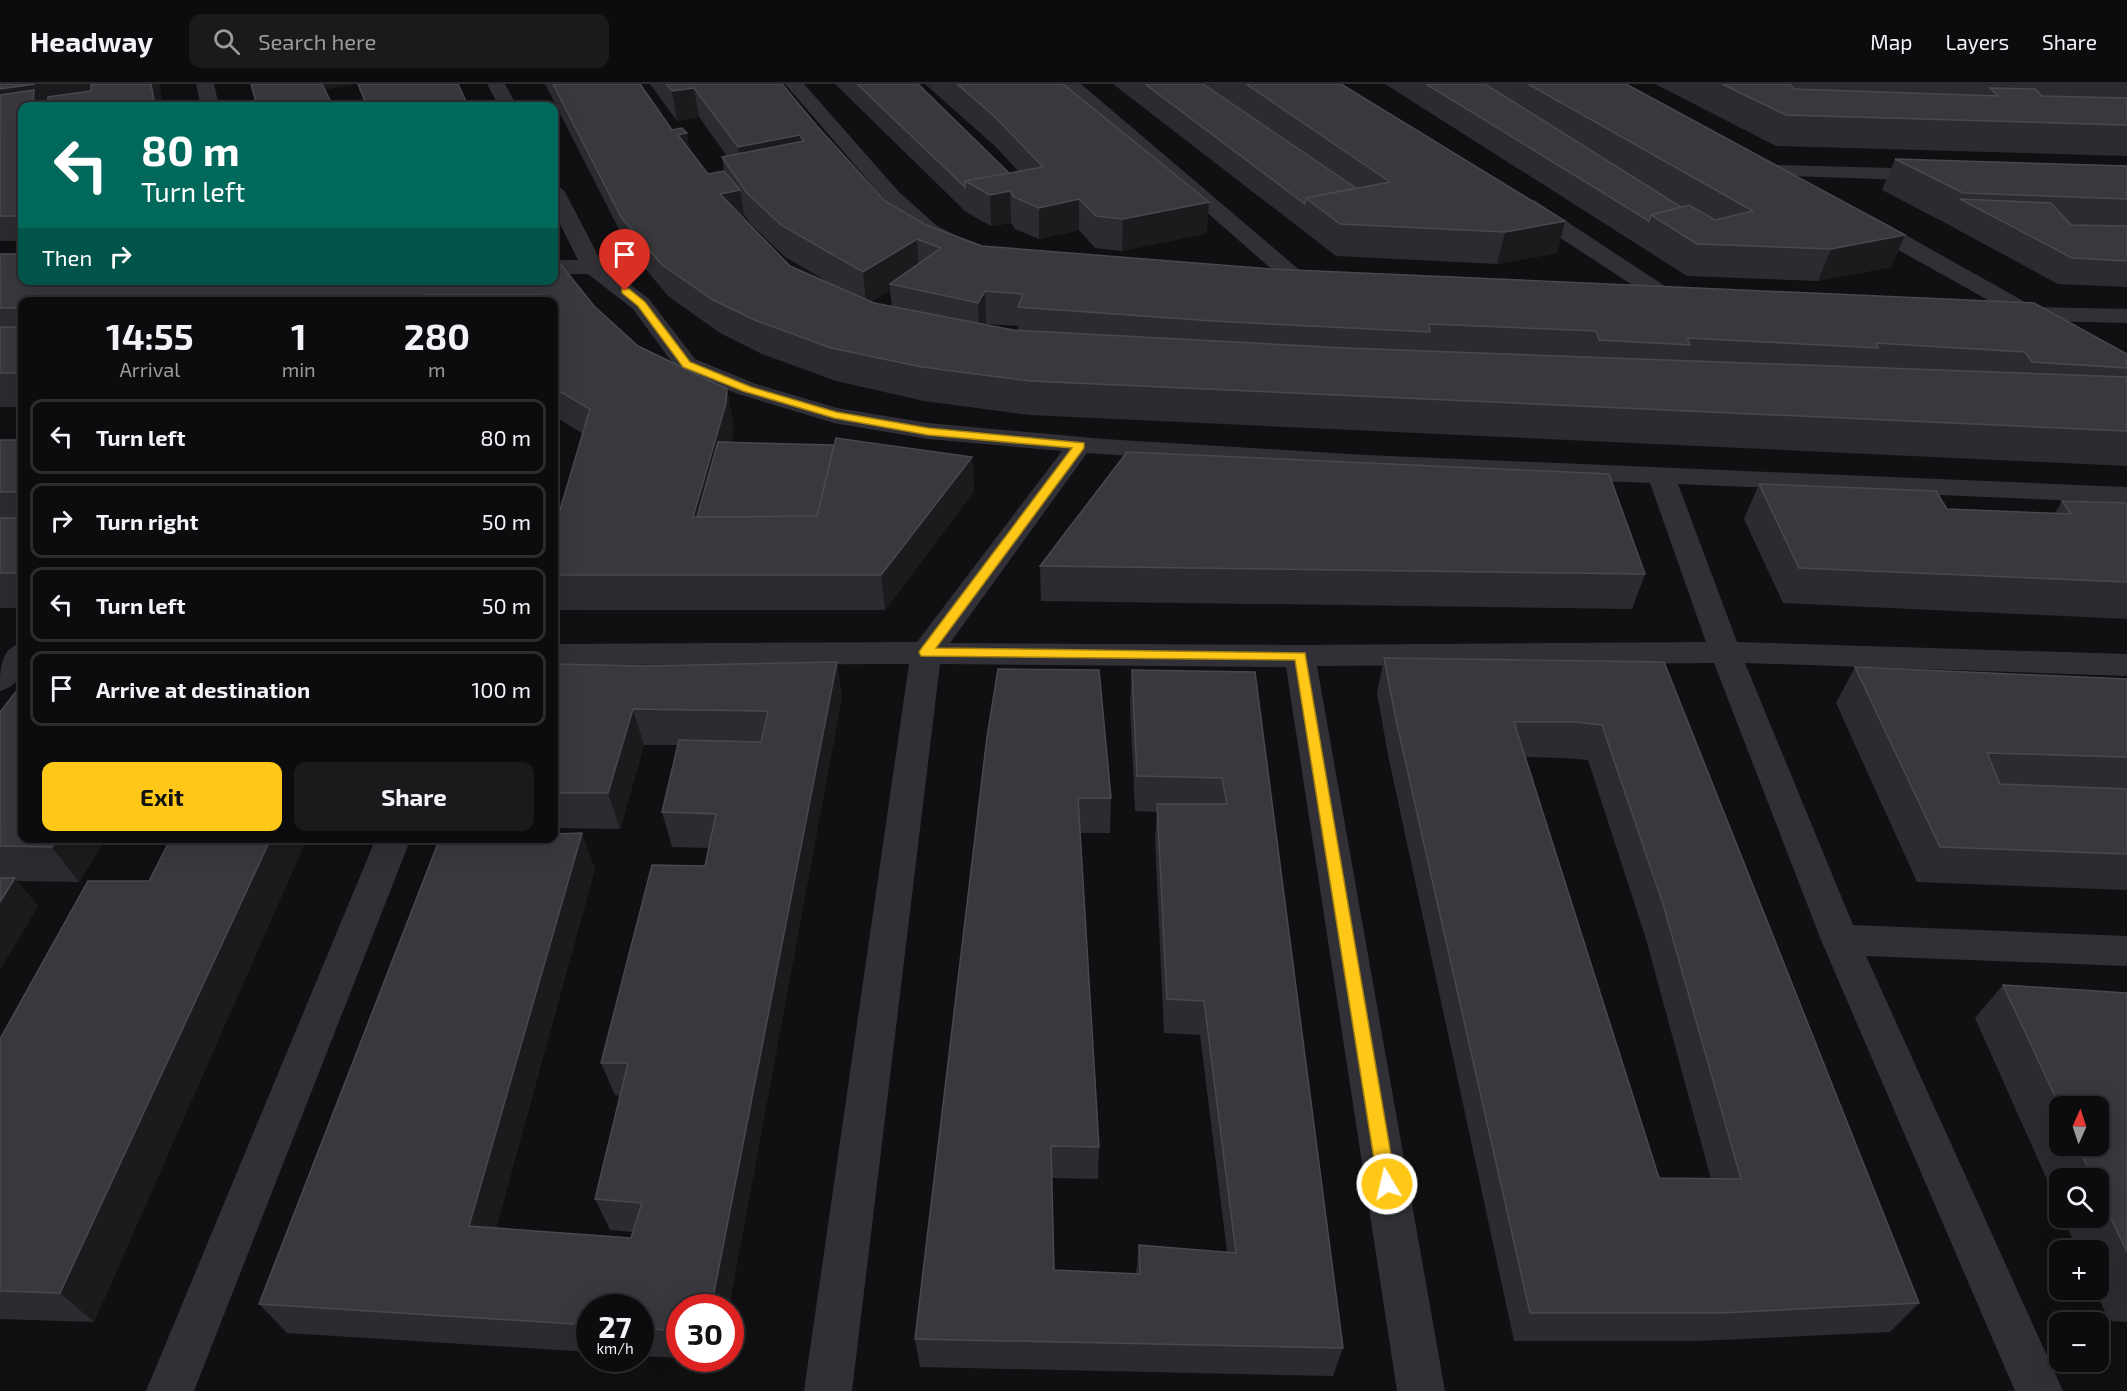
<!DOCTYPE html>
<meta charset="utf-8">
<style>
:root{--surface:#0c0b0d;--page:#1a191b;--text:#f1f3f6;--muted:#9a9b9d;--line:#2c2b2e;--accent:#ffc819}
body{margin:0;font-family:"Exo 2",sans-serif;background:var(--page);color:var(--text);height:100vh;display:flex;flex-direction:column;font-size:22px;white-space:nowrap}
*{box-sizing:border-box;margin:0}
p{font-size:20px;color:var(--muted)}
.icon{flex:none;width:33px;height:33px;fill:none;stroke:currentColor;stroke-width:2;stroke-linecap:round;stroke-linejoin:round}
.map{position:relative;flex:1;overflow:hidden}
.drawer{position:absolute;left:18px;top:213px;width:540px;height:546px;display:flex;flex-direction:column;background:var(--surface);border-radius:12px;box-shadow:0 6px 24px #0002,0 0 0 2px var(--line)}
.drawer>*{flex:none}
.top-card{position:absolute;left:18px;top:18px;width:540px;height:183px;border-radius:12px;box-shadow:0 6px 24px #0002,0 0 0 2px var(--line);background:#00695c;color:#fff;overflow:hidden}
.needle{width:39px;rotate:3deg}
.fabs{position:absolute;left:2049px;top:1012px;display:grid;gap:12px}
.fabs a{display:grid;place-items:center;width:60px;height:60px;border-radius:12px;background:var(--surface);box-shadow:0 6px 24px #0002,0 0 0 2px var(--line);font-size:30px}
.speed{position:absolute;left:576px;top:1210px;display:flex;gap:12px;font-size:30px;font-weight:700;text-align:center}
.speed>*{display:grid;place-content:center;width:78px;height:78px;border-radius:50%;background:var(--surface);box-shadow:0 6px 24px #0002,0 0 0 2px var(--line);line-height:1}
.speed small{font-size:15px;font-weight:400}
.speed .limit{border:9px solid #d22;background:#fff;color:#111}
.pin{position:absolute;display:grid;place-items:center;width:51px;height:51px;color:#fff;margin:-62px -26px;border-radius:50% 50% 50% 0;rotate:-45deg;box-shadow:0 0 6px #0007}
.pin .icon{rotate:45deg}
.me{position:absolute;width:66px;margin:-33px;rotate:351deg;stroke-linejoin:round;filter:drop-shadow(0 0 4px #0008)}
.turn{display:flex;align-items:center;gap:21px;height:126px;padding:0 24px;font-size:27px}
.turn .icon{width:78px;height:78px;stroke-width:2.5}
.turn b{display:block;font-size:42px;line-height:51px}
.then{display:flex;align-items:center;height:57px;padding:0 24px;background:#0003;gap:12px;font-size:22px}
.eta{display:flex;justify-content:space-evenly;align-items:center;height:102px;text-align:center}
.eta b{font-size:36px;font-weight:700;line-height:42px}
.button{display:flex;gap:12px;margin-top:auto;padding:12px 24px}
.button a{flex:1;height:69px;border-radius:12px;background:var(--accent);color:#111;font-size:24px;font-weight:700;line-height:69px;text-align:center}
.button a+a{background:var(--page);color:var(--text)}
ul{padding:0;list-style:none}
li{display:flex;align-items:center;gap:18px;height:75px;margin:0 12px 9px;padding:0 12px;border:3px solid var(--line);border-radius:12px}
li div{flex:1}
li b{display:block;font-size:22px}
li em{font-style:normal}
header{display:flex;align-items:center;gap:36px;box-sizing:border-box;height:84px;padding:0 30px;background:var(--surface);border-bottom:2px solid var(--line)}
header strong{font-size:28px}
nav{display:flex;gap:33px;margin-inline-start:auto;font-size:21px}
.search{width:420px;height:54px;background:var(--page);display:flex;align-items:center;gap:15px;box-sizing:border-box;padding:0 21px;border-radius:12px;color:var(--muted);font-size:22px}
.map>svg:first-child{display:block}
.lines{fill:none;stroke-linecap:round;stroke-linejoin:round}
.minor{fill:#303036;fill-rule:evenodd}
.wall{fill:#2c2b2f;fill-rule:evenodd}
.shaded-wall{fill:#1b1a1d}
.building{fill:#38383d;stroke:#484950;stroke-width:1.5;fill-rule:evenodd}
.route{fill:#ffc819;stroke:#a68210;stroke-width:1.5}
</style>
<header>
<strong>Headway</strong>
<div class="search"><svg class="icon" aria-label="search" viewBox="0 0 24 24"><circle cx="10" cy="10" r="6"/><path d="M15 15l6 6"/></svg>Search here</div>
<nav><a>Map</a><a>Layers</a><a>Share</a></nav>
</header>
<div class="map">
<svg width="2127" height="1307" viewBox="0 0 2127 1307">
<rect width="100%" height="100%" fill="#100f11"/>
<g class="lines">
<g class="minor">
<polygon points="196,0 214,0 219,22 201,22"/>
<polygon points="487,0 505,0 517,22 499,22"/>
<polygon points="785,0 804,0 899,108 936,141 962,155 965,160 962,165 954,167 946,165 920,151 885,116"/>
<polygon points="1061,0 1081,0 1309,194 1313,199 1309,204 1301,206 1293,204"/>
<polygon points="1774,81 1933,85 1940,87 1943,91 1940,95 1933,97 1767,91 1764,87 1767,83"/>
<path d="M554,102L561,104L565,108L602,179L649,215L695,275L756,300L837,324L928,339L1104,355L1367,371L2127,403V419L1678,400L1737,558L2127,570V592L1745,579L1853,841L2127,852V882L1866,872L2063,1307H2015L1821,856L1714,579L1317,582L1445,1307H1397L1286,583L940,580L852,1307H804L909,580L554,581V560L917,558L1062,367L928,355L834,339L738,310L677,285L633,225L588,190H554V176H578L554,128ZM1087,369L1367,387L1650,399L1706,558L1300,561L950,559Z"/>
<polygon points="1526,115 1534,116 1677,210 1681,215 1677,220 1669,222 1661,220 1518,126 1515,121 1518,116"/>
<polygon points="1862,129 1870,131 2034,223 2127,225 2127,239 2042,237 2034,239 2001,234 1997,229 2002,224 1854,141 1851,136 1854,131"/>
<path d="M18,560L22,562C22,583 25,600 0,607C0,586 0,567 18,560Z"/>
<polygon points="376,754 411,754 194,1307 146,1307"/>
</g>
</g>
<g class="wall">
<polygon points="0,0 22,22 22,157 0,157"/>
<polygon points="357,0 458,0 468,22 366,22"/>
<path d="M545,0H640L672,46L690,66L708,90L724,87L722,73L727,72L699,33L677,37L650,0H782L817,42L885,117L926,141L982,162L2127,270V382L1030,331L924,317L836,297L762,270L720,249L668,212L629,165ZM743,129L751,140L785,173L833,201L790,182L745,136ZM890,206L892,223L871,218ZM986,240L1018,242V246L986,241Z"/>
<polygon points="835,0 918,0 1009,89 1018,87 996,63 925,0 1063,0 1207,149 1122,167 1095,164 1079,146 1039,155 1015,145 1011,139 991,142 966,128"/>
<polygon points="1113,0 1341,0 1565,137 1557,169 1497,180 1336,172"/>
<polygon points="1385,0 1626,0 1905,151 1891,183 1818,197 1687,192"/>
<polygon points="1655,0 2127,0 2127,72 1776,62"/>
<polygon points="1895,75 2127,82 2127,203 2058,200 1949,141 1882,106"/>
<polygon points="0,170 554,196 594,222 638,262 727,305 733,339 733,353 731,358 972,373 974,407 885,526 554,526 554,446 583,350 554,332 554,218 22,218 22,323 0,323"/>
<rect x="0" y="356" width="22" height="168"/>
<polygon points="1759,400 1947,425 2055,429 2062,417 2127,419 2127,535 1783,519 1744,435"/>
<polygon points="1040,482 1645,490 1632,525 1041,517"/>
<path d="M1384,574L1664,578L1919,1219L1890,1248L1698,1257H1514L1388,671L1377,609ZM1526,673L1562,674L1588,676L1646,855L1711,1095L1659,1094Z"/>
<polygon points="837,578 842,614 680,1224 680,1274 640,1272 640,1224 590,1224 590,1268 287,1249 259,1220 595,784 496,1144 631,1154 632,1148 610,1146 595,1115 620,1012 615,1011 601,979 705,782 709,764 672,763 662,728 678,661 644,661 620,745 554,744 554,580 644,582"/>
<polygon points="1855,583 2127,595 2127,806 1917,798 1836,619"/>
<polygon points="1132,586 1255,588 1343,1264 1333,1292 920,1283 915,1255 987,653 1111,714 1110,749 1080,749 1099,1063 1098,1095 1052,1094 1054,1186 1136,1190 1139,1161 1227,1168 1200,951 1164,949 1155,755 1157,728 1135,727 1130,621"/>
<polygon points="0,628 106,754 79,798 17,797 38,822 0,885"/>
<polygon points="161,754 307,754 94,1238 0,1235 0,955 149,797 167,763"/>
<path d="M2003,901L2127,909V1238L2109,1237L2095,1206H2098V1167H2078L2063,1134H2098V1095H2060V1125L1975,934ZM2060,1023L2098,1062H2060Z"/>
<polygon points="691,1275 719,1275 719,1277"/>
</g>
<g class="shaded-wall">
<polygon points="35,0 96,0 95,22 22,22 0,37 0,5"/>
<polygon points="151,0 160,0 163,22 155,22"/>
<polygon points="320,0 356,0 323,6"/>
<polygon points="694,4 699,33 677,37 672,7"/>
<polygon points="687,49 692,80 678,51"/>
<polygon points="800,51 804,82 743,94 738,63"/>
<polygon points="740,106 745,138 720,110"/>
<polygon points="1010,107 1011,139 991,142 990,111"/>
<polygon points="1079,115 1079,146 1039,155 1039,124"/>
<polygon points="1209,118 1207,149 1122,167 1123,135"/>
<polygon points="1565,137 1557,169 1497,180 1505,148"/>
<polygon points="1905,151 1891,183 1818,197 1831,165"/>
<polygon points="917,155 919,187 890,200 890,206 866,221 863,188"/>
<polygon points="985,207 986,240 979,252 978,219"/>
<polygon points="424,211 426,218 422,218"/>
<polygon points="727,305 733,339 733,353 709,440 693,433"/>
<polygon points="972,373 974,407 885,526 881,491"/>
<polygon points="837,578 842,614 729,1224 711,1224"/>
<polygon points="633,625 644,661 620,745 608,709"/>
<polygon points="582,749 595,784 488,1172 469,1142"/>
<polygon points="58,754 106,754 79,798 52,763"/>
<polygon points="271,754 307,754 94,1238 60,1209"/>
<polygon points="15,794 38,822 0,885 0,818"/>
</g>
<g class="building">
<polygon points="0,0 35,0 0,5"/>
<polygon points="91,0 151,0 155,22 47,22 48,13 91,7"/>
<polygon points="251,0 322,0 333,22 257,22"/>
<polygon points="358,0 458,0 468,22 367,22"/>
<polygon points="553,0 640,0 672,46 682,44 687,49 678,51 708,90 724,87 740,106 720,110 790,182 874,219 1013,246 1345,264 2127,293 2127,347 1030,297 922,283 831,264 757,237 713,216 661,180 621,133"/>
<polygon points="666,0 782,0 817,42 885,117 926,141 982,162 1271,185 2034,219 2127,270 2127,284 2032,278 2025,268 1876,259 1878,264 1687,254 1690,261 1599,256 1596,247 1429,240 1430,248 1213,237 1018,223 1023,210 985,207 978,219 890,200 941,164 917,155 863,188 781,141 746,108 722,73 804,57 800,51 738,63 694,4 672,7"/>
<polygon points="857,0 918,0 1009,89 965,97 965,103"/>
<polygon points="957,0 1063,0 1209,118 1123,135 1096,132 1079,115 1039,124 1014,113 1010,107 990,111 965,97 1043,83 995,33"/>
<polygon points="1145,0 1203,0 1356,104 1306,114 1305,120"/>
<polygon points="1246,0 1341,0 1565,137 1505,148 1340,140 1306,114 1390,98"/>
<polygon points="1426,0 1485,0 1681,123 1651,131 1649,137"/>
<polygon points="1528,0 1626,0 1905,151 1831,165 1697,160 1651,131 1689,121 1715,136 1753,127"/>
<polygon points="1722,0 1790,0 1794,5 1998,12 1990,4 2035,5 2042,12 2127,14 2127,41 1786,31"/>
<polygon points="34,6 33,22 22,22 22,132 0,132 0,11"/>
<polygon points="1895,75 2127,82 2127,115 1963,109"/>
<polygon points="1960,115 2051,119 2071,141 2127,142 2127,177 2072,174"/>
<polygon points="0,170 22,170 22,196 554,196 554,173 555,173 594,222 638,262 727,305 726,319 693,433 817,432 836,354 972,373 881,491 554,491 554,446 590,325 554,304 554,218 547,218 540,211 424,211 422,218 22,218 22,224 0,224"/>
<rect x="0" y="243" width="22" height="46"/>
<rect x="0" y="356" width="22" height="52"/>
<polygon points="718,358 834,361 817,432 697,433"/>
<polygon points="1127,368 1609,390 1645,490 1040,482"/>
<polygon points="1759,400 1936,407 1947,425 2071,430 2062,417 2127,419 2127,498 1799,484"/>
<rect x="0" y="434" width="22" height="55"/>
<path d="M1384,574L1664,578L1919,1219L1720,1229H1530L1396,636ZM1514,638H1575L1602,641L1663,820L1741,1095L1659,1094Z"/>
<polygon points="837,578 711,1224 680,1224 680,1247 640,1244 640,1224 590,1224 590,1241 259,1220 440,754 554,754 554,750 582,749 469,1142 631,1154 642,1119 595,1115 628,979 601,979 652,781 705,782 716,730 662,728 679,656 761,658 768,627 633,625 608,709 554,709 554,580 644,582"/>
<polygon points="1855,583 2127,595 2127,673 1987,669 2000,700 2127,705 2127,770 1940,763"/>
<polygon points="998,585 1099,586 1111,714 1078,714 1099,1063 1051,1062 1054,1186 1140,1190 1139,1161 1236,1169 1204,917 1167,915 1157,720 1227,720 1222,694 1137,692 1132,586 1255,588 1343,1264 915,1255 987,653"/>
<polygon points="22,600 22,754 58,754 52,763 0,762 0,628"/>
<polygon points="171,754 271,754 60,1209 0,1207 0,955 88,797 149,797"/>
<polygon points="0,794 15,794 0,818"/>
<polygon points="2003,901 2127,909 2127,1168 2098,1107 2098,1095 2093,1095 2078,1062 2098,1062 2098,1023 2060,1023"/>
</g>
<polygon class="route" points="622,205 629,205 645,218 690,278 751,303 836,328 928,344 1084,359 1084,364 936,564 1305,569 1396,1100 1393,1106 1387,1108 1381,1106 1378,1100 1295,576 921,572 919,568 921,565 1072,364 928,351 834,334 743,307 683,283 638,222 622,209"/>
</svg>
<div class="fabs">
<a><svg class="needle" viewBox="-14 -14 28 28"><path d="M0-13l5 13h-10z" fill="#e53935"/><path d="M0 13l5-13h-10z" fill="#9a9b9d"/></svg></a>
<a><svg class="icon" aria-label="search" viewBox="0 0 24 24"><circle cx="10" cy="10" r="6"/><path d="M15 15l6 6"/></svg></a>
<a>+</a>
<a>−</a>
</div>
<div class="speed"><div>27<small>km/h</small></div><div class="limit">30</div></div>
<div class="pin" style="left:625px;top:207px;background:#d93025"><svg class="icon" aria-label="arrive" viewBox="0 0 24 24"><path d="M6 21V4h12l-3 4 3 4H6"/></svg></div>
<svg class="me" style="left:1387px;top:1100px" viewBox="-20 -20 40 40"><circle r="17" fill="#ffc819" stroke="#fff" stroke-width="3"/><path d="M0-11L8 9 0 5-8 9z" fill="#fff"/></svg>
<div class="top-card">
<div class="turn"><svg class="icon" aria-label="left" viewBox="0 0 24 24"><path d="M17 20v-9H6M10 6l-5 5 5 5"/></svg><div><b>80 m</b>Turn left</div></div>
<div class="then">Then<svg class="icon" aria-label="right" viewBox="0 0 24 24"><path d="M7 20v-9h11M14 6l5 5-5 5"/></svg></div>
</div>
<section class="drawer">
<div class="eta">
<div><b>14:55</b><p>Arrival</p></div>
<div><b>1</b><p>min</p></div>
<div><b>280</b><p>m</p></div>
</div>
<ul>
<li><svg class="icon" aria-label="left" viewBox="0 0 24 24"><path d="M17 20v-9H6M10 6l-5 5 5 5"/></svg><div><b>Turn left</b></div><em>80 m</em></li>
<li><svg class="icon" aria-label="right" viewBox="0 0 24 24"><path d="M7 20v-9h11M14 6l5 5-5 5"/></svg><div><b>Turn right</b></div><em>50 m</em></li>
<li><svg class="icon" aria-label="left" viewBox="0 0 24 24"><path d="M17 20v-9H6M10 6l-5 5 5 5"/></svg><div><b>Turn left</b></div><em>50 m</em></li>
<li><svg class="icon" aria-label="arrive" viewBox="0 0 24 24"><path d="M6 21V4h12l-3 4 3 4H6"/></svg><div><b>Arrive at destination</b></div><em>100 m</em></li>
</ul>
<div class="button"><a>Exit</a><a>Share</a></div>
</section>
</div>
